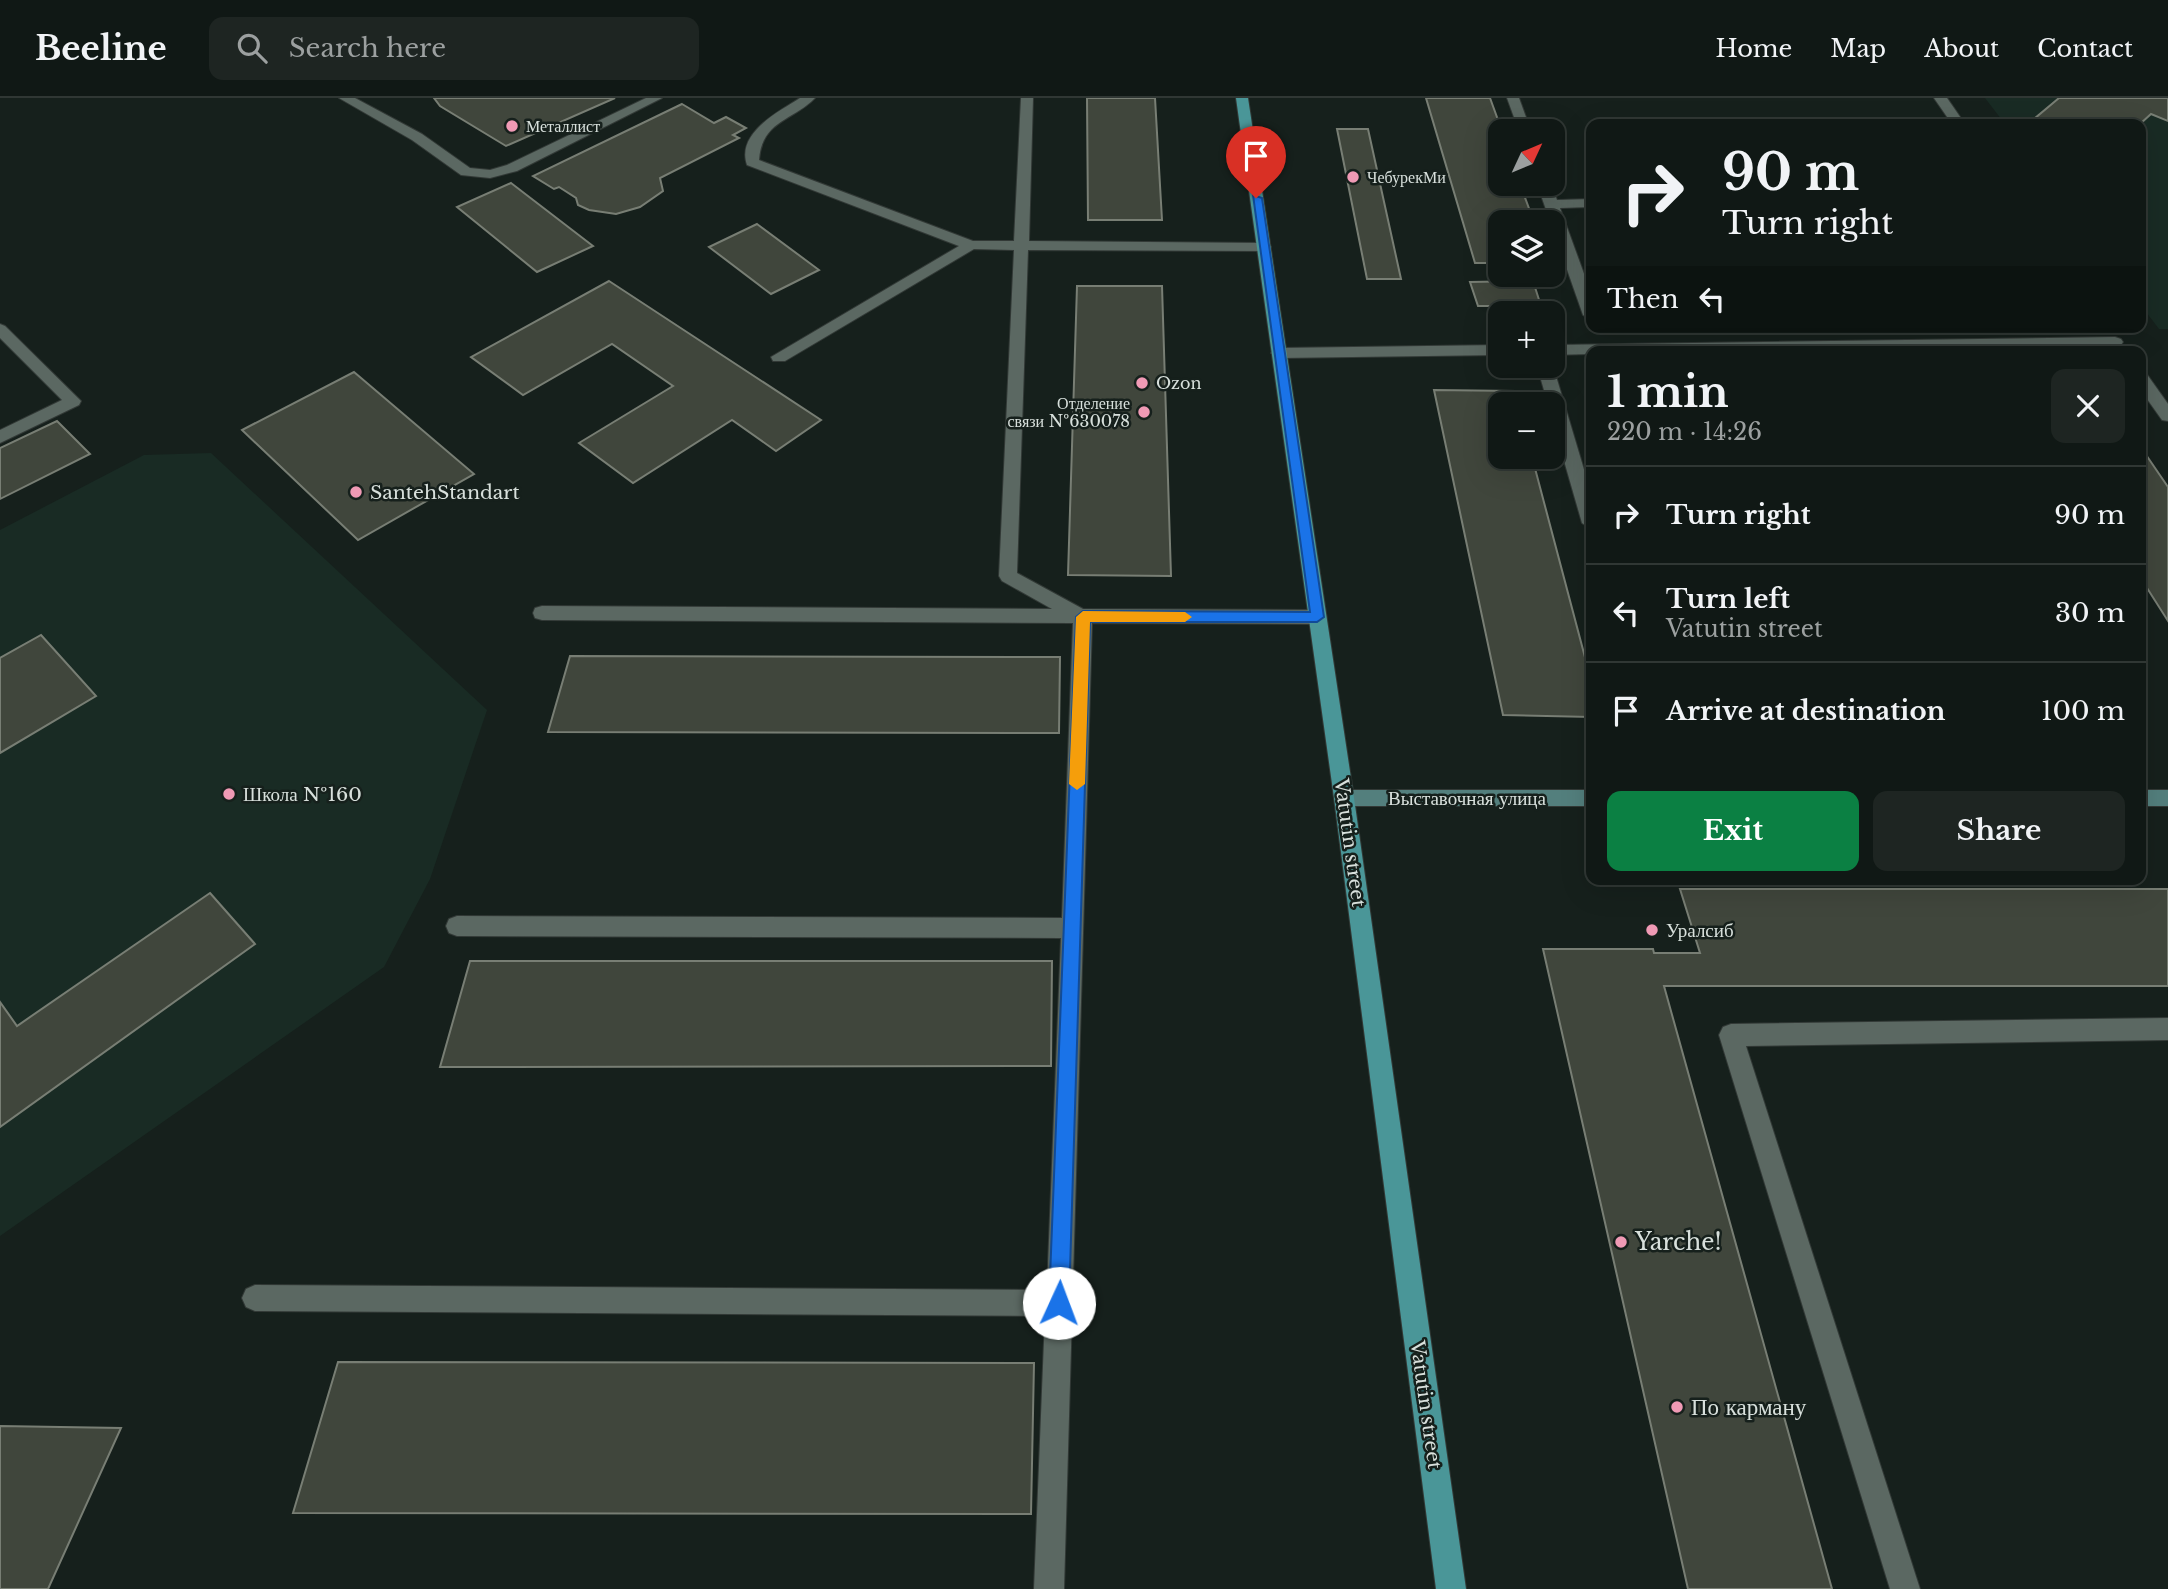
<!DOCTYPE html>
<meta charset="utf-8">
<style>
:root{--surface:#101815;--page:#1e2522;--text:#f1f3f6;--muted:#9ca0a0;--line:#303734;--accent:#0b8043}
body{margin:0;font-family:"Libre Baskerville",serif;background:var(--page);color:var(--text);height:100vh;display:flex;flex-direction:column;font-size:26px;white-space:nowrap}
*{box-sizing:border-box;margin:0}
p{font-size:23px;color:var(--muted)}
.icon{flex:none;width:38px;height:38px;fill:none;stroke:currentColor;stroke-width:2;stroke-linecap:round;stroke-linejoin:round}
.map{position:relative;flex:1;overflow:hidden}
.drawer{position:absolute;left:1586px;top:248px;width:560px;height:539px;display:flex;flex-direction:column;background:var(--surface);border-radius:14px;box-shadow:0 7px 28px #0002,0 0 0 2px var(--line)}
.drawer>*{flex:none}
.top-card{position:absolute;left:1586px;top:21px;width:560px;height:214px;border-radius:14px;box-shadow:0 7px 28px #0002,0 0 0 2px var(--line);background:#101815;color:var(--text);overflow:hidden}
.needle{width:46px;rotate:46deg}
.fabs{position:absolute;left:1488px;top:21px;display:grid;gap:14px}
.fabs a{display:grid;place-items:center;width:77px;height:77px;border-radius:14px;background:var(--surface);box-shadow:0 7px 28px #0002,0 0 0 2px var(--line);font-size:35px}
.pin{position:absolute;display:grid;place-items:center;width:60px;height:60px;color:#fff;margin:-72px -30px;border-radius:50% 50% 50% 0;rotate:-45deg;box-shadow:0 0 7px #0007}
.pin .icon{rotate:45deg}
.me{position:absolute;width:77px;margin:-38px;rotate:2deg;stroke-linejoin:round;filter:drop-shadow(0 0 5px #0008)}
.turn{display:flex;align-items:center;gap:24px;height:147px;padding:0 21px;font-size:32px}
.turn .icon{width:91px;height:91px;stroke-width:2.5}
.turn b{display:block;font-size:49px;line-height:60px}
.then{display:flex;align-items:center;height:66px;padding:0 21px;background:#0003;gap:14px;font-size:26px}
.round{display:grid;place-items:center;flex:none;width:74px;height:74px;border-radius:14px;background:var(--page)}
.head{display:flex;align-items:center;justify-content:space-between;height:119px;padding:0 21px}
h1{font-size:42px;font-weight:700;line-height:52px}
.primary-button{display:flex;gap:14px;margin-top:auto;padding:14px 21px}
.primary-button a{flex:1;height:80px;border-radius:14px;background:var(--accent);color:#fff;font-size:28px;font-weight:700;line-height:80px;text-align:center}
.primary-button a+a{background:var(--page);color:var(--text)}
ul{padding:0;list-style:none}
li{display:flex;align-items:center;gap:21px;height:98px;padding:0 21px;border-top:2px solid var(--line)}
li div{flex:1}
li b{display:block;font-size:26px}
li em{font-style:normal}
header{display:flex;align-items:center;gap:42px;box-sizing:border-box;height:98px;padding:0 35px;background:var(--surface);border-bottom:2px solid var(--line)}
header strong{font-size:33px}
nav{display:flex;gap:38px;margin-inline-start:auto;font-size:24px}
.search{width:490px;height:63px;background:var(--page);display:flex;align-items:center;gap:18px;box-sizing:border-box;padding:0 24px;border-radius:14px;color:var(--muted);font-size:26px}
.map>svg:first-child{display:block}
.built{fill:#192b24}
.building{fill:#40463c;stroke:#787e74;stroke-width:2}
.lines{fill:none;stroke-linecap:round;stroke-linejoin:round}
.lane-casing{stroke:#323936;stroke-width:2}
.secondary-casing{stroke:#323936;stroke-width:2}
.primary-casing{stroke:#323936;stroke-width:2}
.lane{fill:#5b6862;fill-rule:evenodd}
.secondary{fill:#537f7d;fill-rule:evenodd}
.primary{fill:#4a9698;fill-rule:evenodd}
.route{fill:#1a73e8;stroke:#114b97;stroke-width:2}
.slow{fill:#f59e0b}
.poi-dot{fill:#f09ab5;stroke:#16201c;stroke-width:2.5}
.labels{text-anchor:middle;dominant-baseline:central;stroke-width:5;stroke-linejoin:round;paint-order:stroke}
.far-poi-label{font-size:16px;fill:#d8e0dc;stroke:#16201c;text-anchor:start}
.poi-label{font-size:19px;fill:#d8e0dc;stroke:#16201c;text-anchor:start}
.street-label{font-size:19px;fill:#d8e0dc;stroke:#16201c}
.near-poi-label{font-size:23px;fill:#d8e0dc;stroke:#16201c;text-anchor:start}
</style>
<header>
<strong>Beeline</strong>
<div class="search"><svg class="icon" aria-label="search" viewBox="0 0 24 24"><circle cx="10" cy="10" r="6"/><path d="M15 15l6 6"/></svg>Search here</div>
<nav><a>Home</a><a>Map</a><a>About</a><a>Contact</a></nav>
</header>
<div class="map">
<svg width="2168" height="1491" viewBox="0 0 2168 1491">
<rect width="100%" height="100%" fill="#16201c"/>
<g class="built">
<polygon points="1985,0 2168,0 2168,231 2159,231 2140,206 2140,26 2005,26"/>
<polygon points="211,355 487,612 430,781 384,869 0,1138 0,432 144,357"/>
</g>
<g class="building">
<polygon points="434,0 615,0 506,48 440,8"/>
<polygon points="1087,0 1155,0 1162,122 1088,122"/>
<polygon points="1426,0 1490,0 1502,33 1500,33 1500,86 1520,86 1534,124 1500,124 1500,165 1475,165"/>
<polygon points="2059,0 2168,0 2168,23 2151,16 2140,26 2028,26"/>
<polygon points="682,6 714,25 726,19 746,30 733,37 739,40 660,80 663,93 640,109 616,116 589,112 578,107 576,100 559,89 554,91 533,78"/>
<polygon points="1337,31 1368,31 1401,181 1367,181"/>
<polygon points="511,85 593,148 537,174 457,109"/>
<polygon points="757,126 819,172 771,196 709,149"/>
<polygon points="609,183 821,322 776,353 732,322 633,385 579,345 673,288 612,246 523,297 471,259"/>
<polygon points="1533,183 1541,208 1478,208 1470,184"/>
<polygon points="1077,188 1162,188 1171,478 1068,477"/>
<polygon points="354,274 474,376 358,442 242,332"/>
<polygon points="1434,292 1515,293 1518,306 1500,306 1500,359 1532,359 1591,582 1591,619 1503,617"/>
<polygon points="57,323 90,356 0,401 0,350"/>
<polygon points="2140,348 2168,389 2168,523 2140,479"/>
<polygon points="41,537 96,598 0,655 0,560"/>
<polygon points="570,558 1060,559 1059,635 548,634"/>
<polygon points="1680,791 2168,791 2168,888 1664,888 1832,1491 1688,1491 1543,851 1653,851 1654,855 1700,855"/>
<polygon points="210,795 255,846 0,1029 0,904 17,928"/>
<polygon points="470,863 1052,863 1051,968 440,969"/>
<polygon points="338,1264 1034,1265 1031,1416 293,1415"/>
<polygon points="0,1328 121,1330 48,1491 0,1491"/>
</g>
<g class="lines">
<defs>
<g id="lane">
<polygon points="339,0 355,0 422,36 470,70 490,72 507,67 646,0 662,0 517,73 490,80 461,77 412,42"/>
<path d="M800,0H815C793,23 762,22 759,62L973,143H1014L1021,0H1033L1029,143L1264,145L1271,149L1264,153L1028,152L1017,475L1083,511L1317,512L1324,514L1326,519L1324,524L1317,526L1092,525L1064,1491H1034L1045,1218L255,1213L246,1209L242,1200L246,1191L255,1187L1047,1192L1061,840L457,838L449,835L446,828L449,821L457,818L1062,820L1073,525L542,522L535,520L533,515L535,510L542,508L1052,511L1002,483L999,478L1014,152L974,151L785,263H773L771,259L959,148L747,67C736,35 778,14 800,0Z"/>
<polygon points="1507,0 1519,0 1531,33 1519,33"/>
<polygon points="1934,0 1947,0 1965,26 1952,26"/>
<polygon points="1537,86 1551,86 1557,102 1591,101 1591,109 1560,110 1591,195 1591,222 1583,217"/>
<polygon points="0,226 5,228 81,303 79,307 0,345 0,332 62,302 0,240"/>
<polygon points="2115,239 2121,241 2123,244 2121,247 1776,254 1591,254 1591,256 1552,257 1552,247"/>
<polygon points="1500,247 1500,257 1279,260 1271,255 1279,250"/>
<polygon points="1537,268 1553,268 1591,395 1591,431 1582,425 1552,321 1552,306 1548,306"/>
<polygon points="2140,274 2146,275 2168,306 2168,323 2162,322 2140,291"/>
<polygon points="2168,920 2168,942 1746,948 1920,1491 1890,1491 1719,937 1723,929 1731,926"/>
</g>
<g id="secondary">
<polygon points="1344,692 1591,692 1591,708 1344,708 1337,706 1334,700 1337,694"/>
<rect x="2140" y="692" width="28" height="16"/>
</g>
<polygon id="primary" points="1236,0 1248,0 1354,700 1466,1491 1436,1491 1334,700"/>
</defs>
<use href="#lane" class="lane-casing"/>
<use href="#secondary" class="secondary-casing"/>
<use href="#primary" class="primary-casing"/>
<use href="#lane" class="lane"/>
<use href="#secondary" class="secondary"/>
<use href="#primary" class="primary"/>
</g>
<polygon class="route" points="1253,97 1262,100 1324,519 1317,524 1090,524 1069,1205 1066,1212 1059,1215 1052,1212 1049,1205 1076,519 1083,513 1310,514"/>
<polygon class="slow" points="1083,513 1185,514 1192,519 1185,524 1090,524 1085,686 1077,692 1069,686 1076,519"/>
<g class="poi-dot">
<circle cx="512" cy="28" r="7"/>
<circle cx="1353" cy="79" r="7"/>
<circle cx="1142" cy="285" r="7"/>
<circle cx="1144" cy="314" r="7"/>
<circle cx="356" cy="394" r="7"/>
<circle cx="229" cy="696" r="7"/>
<circle cx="1652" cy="832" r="7"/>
<circle cx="1621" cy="1144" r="7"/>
<circle cx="1677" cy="1309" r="7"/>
</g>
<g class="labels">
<g class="far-poi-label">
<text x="526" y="28">Металлист</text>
<text x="1367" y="79">ЧебурекМи</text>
<text x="1156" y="285">Ozon</text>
<text x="1130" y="305" text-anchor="end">Отделение<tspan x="1130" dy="18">связи №630078</tspan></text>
</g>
<g class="poi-label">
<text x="370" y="394">SantehStandart</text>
<text x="243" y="696">Школа №160</text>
<text x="1666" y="832">Уралсиб</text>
</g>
<g class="street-label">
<text x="1467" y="700">Выставочная улица</text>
<text transform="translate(1350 745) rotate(82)">Vatutin street</text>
<text transform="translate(1426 1307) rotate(82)">Vatutin street</text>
</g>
<g class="near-poi-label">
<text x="1635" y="1144">Yarche!</text>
<text x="1691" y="1309">По карману</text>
</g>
</g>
</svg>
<div class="fabs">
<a><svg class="needle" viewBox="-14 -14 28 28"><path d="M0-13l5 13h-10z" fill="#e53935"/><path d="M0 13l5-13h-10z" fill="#9ca0a0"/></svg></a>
<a><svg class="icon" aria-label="layers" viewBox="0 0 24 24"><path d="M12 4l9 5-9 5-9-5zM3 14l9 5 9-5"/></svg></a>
<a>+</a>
<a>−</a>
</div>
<div class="pin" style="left:1256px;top:100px;background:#d93025"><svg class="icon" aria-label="arrive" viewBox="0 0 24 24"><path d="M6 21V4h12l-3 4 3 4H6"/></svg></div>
<svg class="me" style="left:1059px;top:1205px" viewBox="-20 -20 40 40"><circle r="19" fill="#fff"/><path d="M0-13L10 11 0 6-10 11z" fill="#1a73e8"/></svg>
<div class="top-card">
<div class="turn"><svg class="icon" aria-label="right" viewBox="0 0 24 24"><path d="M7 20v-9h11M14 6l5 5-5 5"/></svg><div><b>90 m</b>Turn right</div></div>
<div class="then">Then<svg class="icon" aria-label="left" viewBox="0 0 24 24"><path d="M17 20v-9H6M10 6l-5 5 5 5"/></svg></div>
</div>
<section class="drawer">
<div class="head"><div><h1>1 min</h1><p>220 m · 14:26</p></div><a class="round"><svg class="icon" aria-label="close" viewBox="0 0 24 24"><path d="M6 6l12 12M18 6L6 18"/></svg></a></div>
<ul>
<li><svg class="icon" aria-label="right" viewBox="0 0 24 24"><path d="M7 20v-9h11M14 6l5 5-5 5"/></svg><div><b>Turn right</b></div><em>90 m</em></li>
<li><svg class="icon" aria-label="left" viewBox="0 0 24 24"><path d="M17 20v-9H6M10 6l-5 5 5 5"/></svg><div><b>Turn left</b><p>Vatutin street</p></div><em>30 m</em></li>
<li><svg class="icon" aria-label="arrive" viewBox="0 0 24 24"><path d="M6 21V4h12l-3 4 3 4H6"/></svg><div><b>Arrive at destination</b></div><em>100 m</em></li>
</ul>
<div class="primary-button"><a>Exit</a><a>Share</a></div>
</section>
</div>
